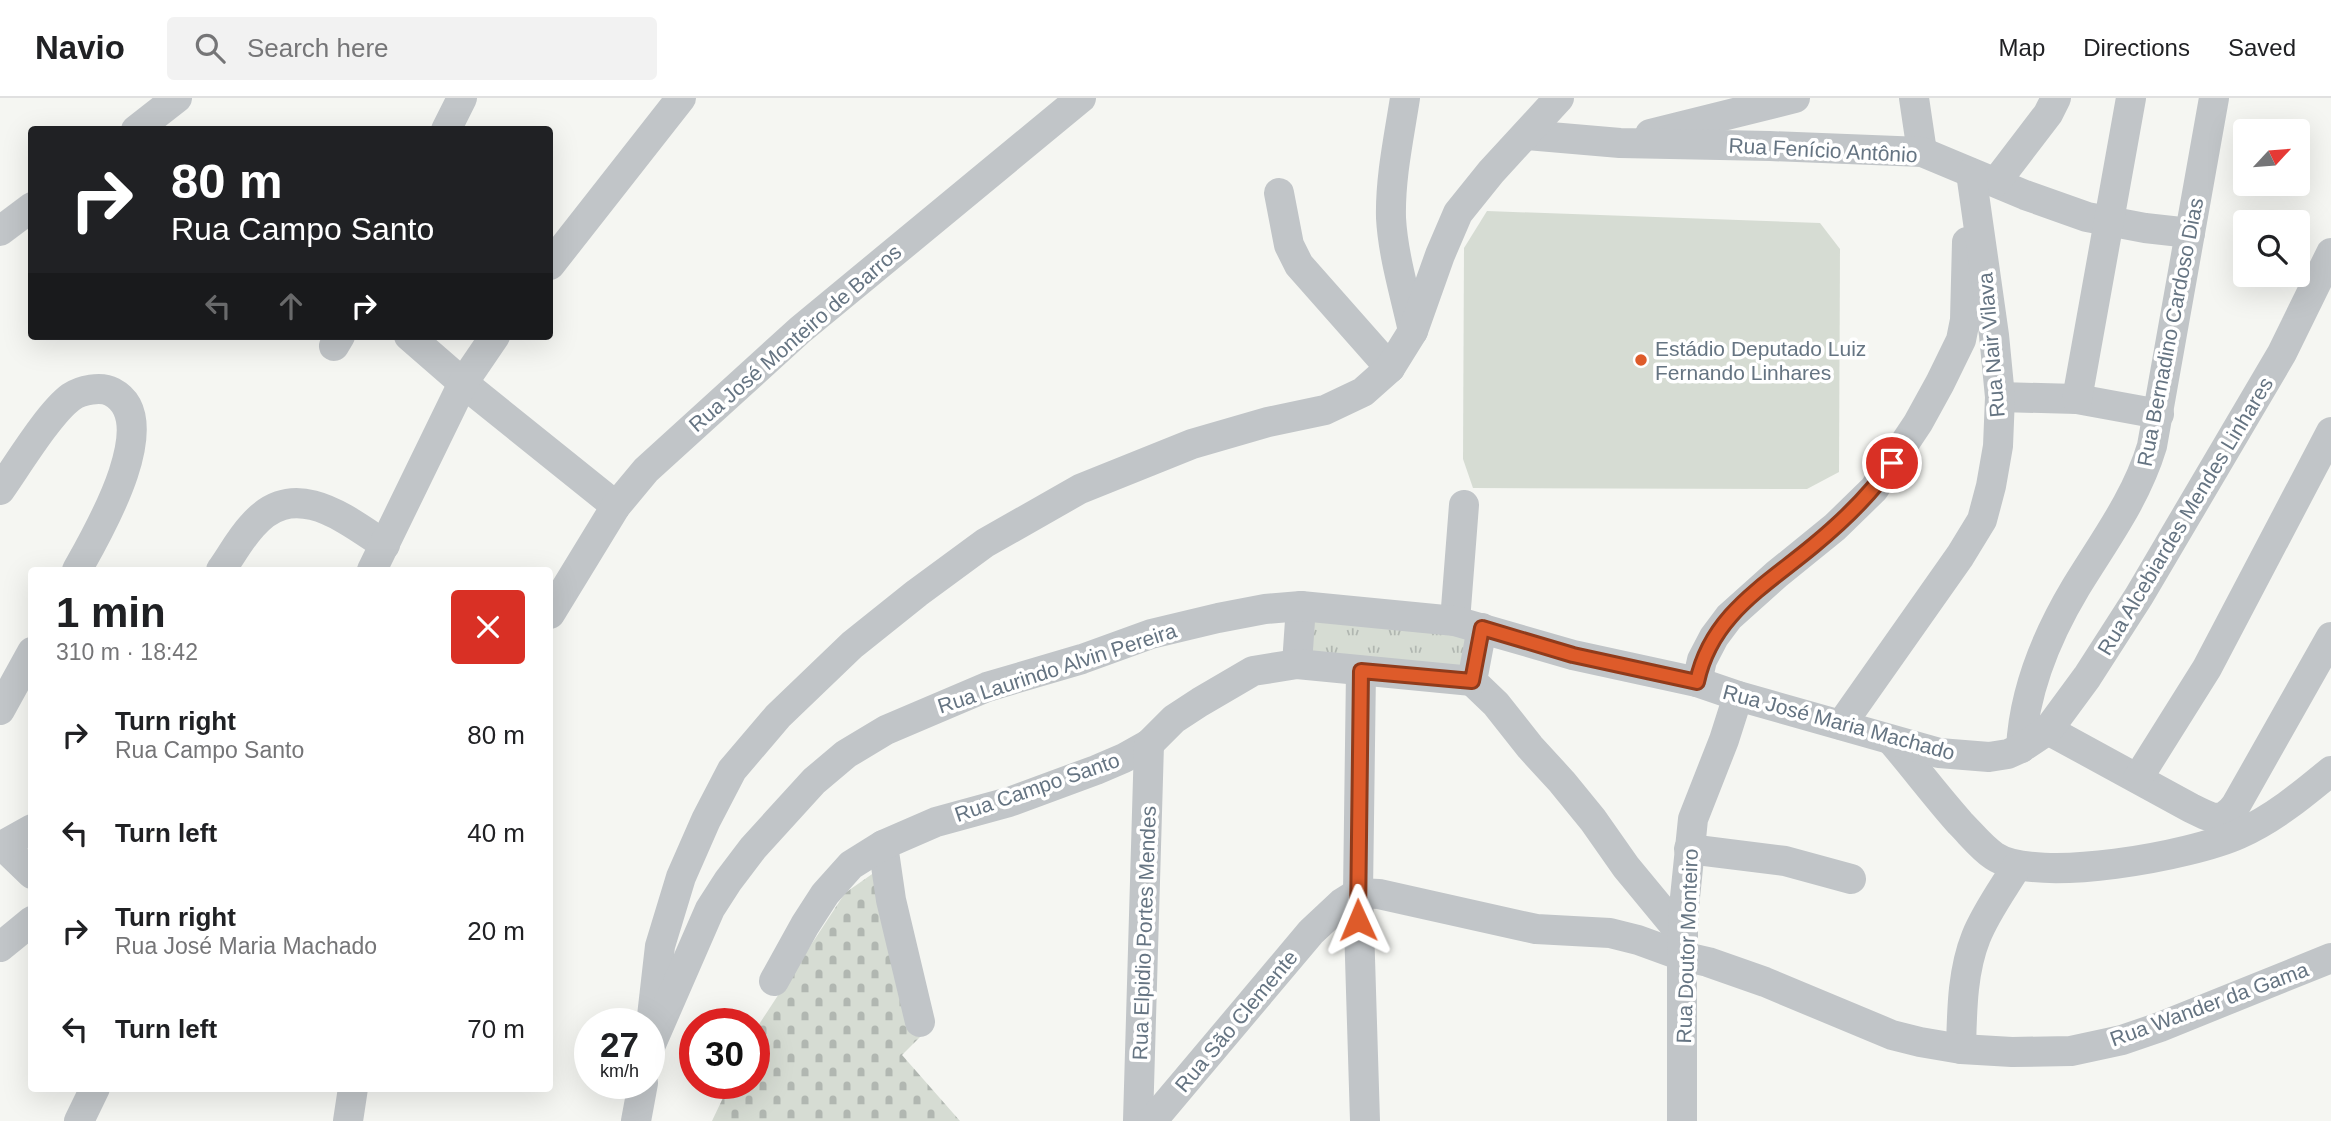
<!DOCTYPE html>
<meta charset="utf-8">
<style>
:root{--surface:#fff;--page:#f2f2f2;--text:#202124;--muted:#757577;--line:#e0e0e0}
body{margin:0;font-family:Helvetica,sans-serif;background:var(--page);color:var(--text);height:100vh;display:flex;flex-direction:column;font-size:26px;white-space:nowrap}
*{box-sizing:border-box;margin:0}
p{font-size:23px;color:var(--muted)}
.icon{flex:none;width:38px;height:38px;fill:none;stroke:currentColor;stroke-width:2;stroke-linecap:round;stroke-linejoin:round}
.map{position:relative;flex:1;overflow:hidden}
.details{position:absolute;left:28px;top:469px;width:525px;height:525px;display:flex;flex-direction:column;background:var(--surface);border-radius:7px;box-shadow:0 7px 28px #0002}
.details>*{flex:none}
.guide{position:absolute;left:28px;top:28px;width:525px;height:214px;border-radius:7px;box-shadow:0 7px 28px #0002;background:#202124;color:#fff;overflow:hidden}
.needle{width:46px;rotate:64deg}
.tools{position:absolute;left:2233px;top:21px;display:grid;gap:14px}
.tools a{display:grid;place-items:center;width:77px;height:77px;border-radius:7px;background:var(--surface);box-shadow:0 7px 28px #0002;font-size:35px}
.speed{position:absolute;left:574px;top:910px;display:flex;gap:14px;font-size:35px;font-weight:700;text-align:center}
.speed>*{display:grid;place-content:center;width:91px;height:91px;border-radius:50%;background:var(--surface);box-shadow:0 7px 28px #0002;line-height:1}
.speed small{font-size:18px;font-weight:400}
.speed .limit{border:10px solid #d22;background:#fff;color:#111}
.pin{position:absolute;display:grid;place-items:center;width:60px;height:60px;color:#fff;margin:-30px;border:4px solid #fff;border-radius:50%;box-shadow:0 2px 7px #0007}
.me{position:absolute;width:77px;margin:-38px;rotate:359deg;stroke-linejoin:round;filter:drop-shadow(0 0 5px #0008)}
.turn{display:flex;align-items:center;gap:24px;height:147px;padding:0 28px;font-size:32px}
.turn .icon{width:91px;height:91px;stroke-width:2.5}
.turn b{display:block;font-size:49px;line-height:60px}
.lanes{display:flex;align-items:center;height:66px;padding:0 28px;background:#0003;justify-content:center;gap:35px;direction:ltr}
.lanes .off{opacity:.35}
.round{display:grid;place-items:center;flex:none;width:74px;height:74px;border-radius:7px;background:var(--page)}
.head{display:flex;align-items:center;justify-content:space-between;height:119px;padding:0 28px}
h1{font-size:42px;font-weight:600;line-height:52px}
ul{padding:0;list-style:none}
li{display:flex;align-items:center;gap:21px;height:98px;padding:0 28px}
li div{flex:1}
li b{display:block;font-size:26px}
li em{font-style:normal}
header{display:flex;align-items:center;gap:42px;box-sizing:border-box;height:98px;padding:0 35px;background:var(--surface);border-bottom:2px solid var(--line)}
header strong{font-size:33px}
nav{display:flex;gap:38px;margin-inline-start:auto;font-size:24px}
.search{width:490px;height:63px;background:var(--page);display:flex;align-items:center;gap:18px;box-sizing:border-box;padding:0 24px;border-radius:7px;color:var(--muted);font-size:26px}
.map>svg:first-child{display:block}
.grass{fill:url(#grass-tufts)}
.cemetery{fill:url(#cemetery-stones)}
.pitch{fill:#d6dcd3}
.lines{fill:none;stroke-linecap:round;stroke-linejoin:round}
.minor{stroke:#c1c5c8;stroke-width:30}
.route-casing{stroke:#903b1b;stroke-width:18}
.route{stroke:#de5b2a;stroke-width:12}
.poi-dot{fill:#de5b2a;stroke:#fff;stroke-width:2.5}
.labels{text-anchor:middle;dominant-baseline:central;stroke-width:7;stroke-linejoin:round;paint-order:stroke}
.street-label{font-size:21px;fill:#657482;stroke:#fff}
.poi-label{font-size:21px;fill:#657482;stroke:#fff;text-anchor:start}
</style>
<header>
<strong>Navio</strong>
<div class="search"><svg class="icon" aria-label="search" viewBox="0 0 24 24"><circle cx="10" cy="10" r="6"/><path d="M15 15l6 6"/></svg>Search here</div>
<nav><a>Map</a><a>Directions</a><a>Saved</a></nav>
</header>
<div class="map">
<svg width="2331" height="1023" viewBox="0 0 2331 1023">
<defs>
<pattern id="grass-tufts" width="24" height="20" patternUnits="userSpaceOnUse" patternTransform="scale(1.75)"><rect width="24" height="20" fill="#d6dcd3"/><path d="M3 7l-1-3M5 7V3M7 7l1-3M15 17l-1-3M17 17v-4M19 17l1-3" fill="none" stroke="#b1b7b1"/></pattern>
<pattern id="cemetery-stones" width="16" height="16" patternUnits="userSpaceOnUse" patternTransform="scale(1.75)"><rect width="16" height="16" fill="#d6dcd3"/><path d="M2 7V4a2 2 0 0 1 4 0v3zM10 15v-3a2 2 0 0 1 4 0v3z" fill="#b1b7b1"/></pattern>
</defs>
<rect width="100%" height="100%" fill="#f5f6f2"/>
<polygon class="grass" points="1303,516 1472,536 1461,585 1302,564"/>
<polygon class="cemetery" points="875,774 923,936 902,957 960,1023 712,1023 730,985 754,985 754,934 845,795"/>
<polygon class="pitch" points="1487,113 1820,125 1840,151 1839,374 1807,391 1473,390 1463,361 1464,150"/>
<g class="lines">
<g class="minor">
<path d="M1405,0C1399,39 1390,80 1391,120C1393,157 1405,196 1413,233"/>
<polyline points="1914,0 1922,54"/>
<polyline points="136,32 177,0"/>
<polyline points="446,32 462,0"/>
<polyline points="1650,36 1795,0"/>
<polyline points="1527,37 1620,45 1770,48 1922,54 2025,97 2087,119 2145,130 2190,135"/>
<polyline points="1996,84 2048,16 2056,0"/>
<polyline points="1279,95 1289,147 1299,167 1390,270"/>
<polyline points="0,133 32,109"/>
<polyline points="550,167 681,0"/>
<polyline points="409,238 463,285 616,408"/>
<polyline points="334,248 340,238"/>
<polyline points="2000,299 2077,301 2159,316"/>
<polyline points="2077,301 2131,0"/>
<path d="M0,392C17,368 49,315 71,299C81,292 101,288 112,294C165,322 96,438 77,472"/>
<path d="M221,472C231,458 240,441 252,428C294,379 344,420 385,447"/>
<polyline points="372,472 463,285 495,238"/>
<polyline points="550,516 616,408 646,372 800,232 1081,0"/>
<polyline points="1455,523 1464,407"/>
<polyline points="1482,530 1472,583 1496,606 1530,649 1562,684 1593,722 1626,769 1683,838"/>
<polyline points="1297,566 1301,508"/>
<polyline points="1361,573 1358,795 1365,1023"/>
<polyline points="1697,584 1702,562 1714,539 1729,519 1777,476 1835,429 1874,391 1918,325 1940,285 1961,242 1965,222 1967,144"/>
<polyline points="0,612 32,554"/>
<polyline points="1841,627 1960,458 1982,422 1991,388 1998,348 2000,299 1994,237 1971,75"/>
<path d="M2048,632L2191,710C2211,719 2220,728 2236,707L2331,539"/>
<path d="M1892,643C1915,670 1936,698 1960,725C1971,736 1981,749 1994,758C2037,787 2193,757 2239,736C2273,721 2302,697 2331,673"/>
<path d="M2021,650C2024,592 2046,539 2076,489C2104,443 2136,401 2152,348L2214,0"/>
<polyline points="2138,680 2207,570 2331,334"/>
<polyline points="883,747 891,802 920,924"/>
<polyline points="3,748 32,776"/>
<polyline points="0,749 32,731"/>
<polyline points="1689,751 1785,763 1851,781"/>
<polyline points="0,849 32,823"/>
<polyline points="774,883 805,827 825,796 851,767 883,747 936,724 1009,704 1096,672 1124,660 1149,646 1174,621 1200,604 1253,573 1297,566 1472,583"/>
<polyline points="651,927 660,848 681,779 706,722 732,672 778,618 852,547 917,495 985,445 1080,391 1192,346 1268,324 1325,312 1363,294 1390,270 1413,233 1440,157 1458,115 1491,74 1559,0"/>
<polyline points="649,951 710,811 728,783 753,750 814,683 846,656 886,632 987,589 1082,561 1151,536 1218,520 1265,511 1301,508 1455,523 1573,557 1697,584 1738,598 1939,655 1989,659 2008,656 2021,650 2048,632 2087,579 2139,498 2282,255 2331,155"/>
<path d="M1961,951C1962,914 1962,874 1976,839C1986,814 2003,791 2017,768"/>
<polyline points="79,1023 95,990"/>
<polyline points="348,1023 353,990"/>
<polyline points="636,1023 643,985"/>
<polyline points="1138,1023 1149,646"/>
<polyline points="1152,1023 1311,834 1342,805 1358,795 1379,796 1536,831 1610,835 1638,842 1682,858 1708,864 1765,884 1892,937 1920,944 1961,951 2012,954 2071,953 2122,942 2160,929 2331,860"/>
<polyline points="1682,1023 1682,858 1684,809 1693,721 1724,642 1738,598"/>
</g>
</g>
<g class="lines">
<defs>
<path id="route" d="M1358,822L1361,573L1472,583L1482,530L1573,557L1697,584C1711,517 1765,488 1814,447C1843,423 1871,397 1892,365"/>
</defs>
<use href="#route" class="route-casing"/>
<use href="#route" class="route"/>
</g>
<circle class="poi-dot" cx="1641" cy="262" r="7"/>
<g class="labels">
<g class="street-label">
<text transform="translate(1823 52) rotate(3)">Rua Fenício Antônio</text>
<text transform="translate(2170 234) rotate(-79)">Rua Bernadino Cardoso Dias</text>
<text transform="translate(795 240) rotate(-41)">Rua José Monteiro de Barros</text>
<text transform="translate(1991 247) rotate(-95)">Rua Nair Vilava</text>
<text transform="translate(2185 418) rotate(-59)">Rua Alcebiardes Mendes Linhares</text>
<text transform="translate(1057 570) rotate(-18)">Rua Laurindo Alvin Pereira</text>
<text transform="translate(1839 624) rotate(15)">Rua José Maria Machado</text>
<text transform="translate(1037 689) rotate(-19)">Rua Campo Santo</text>
<text transform="translate(1144 835) rotate(-88)">Rua Elpidio Portes Mendes</text>
<text transform="translate(1687 848) rotate(-88)">Rua Doutor Monteiro</text>
<text transform="translate(2209 906) rotate(-20)">Rua Wander da Gama</text>
<text transform="translate(1236 923) rotate(-50)">Rua São Clemente</text>
</g>
<g class="poi-label">
<text x="1655" y="250">Estádio Deputado Luiz<tspan x="1655" dy="24">Fernando Linhares</tspan></text>
</g>
</g>
</svg>
<div class="tools">
<a><svg class="needle" viewBox="-14 -14 28 28"><path d="M0-13l5 13h-10z" fill="#e53935"/><path d="M0 13l5-13h-10z" fill="#757577"/></svg></a>
<a><svg class="icon" aria-label="search" viewBox="0 0 24 24"><circle cx="10" cy="10" r="6"/><path d="M15 15l6 6"/></svg></a>
</div>
<div class="speed"><div>27<small>km/h</small></div><div class="limit">30</div></div>
<div class="pin" style="left:1892px;top:365px;background:#d93025"><svg class="icon" aria-label="arrive" viewBox="0 0 24 24"><path d="M6 21V4h12l-3 4 3 4H6"/></svg></div>
<svg class="me" style="left:1358px;top:822px" viewBox="-20 -20 40 40"><path d="M0-17L14 15 0 8-14 15z" fill="#de5b2a" stroke="#fff" stroke-width="4"/></svg>
<div class="guide">
<div class="turn"><svg class="icon" aria-label="right" viewBox="0 0 24 24"><path d="M7 20v-9h11M14 6l5 5-5 5"/></svg><div><b>80 m</b>Rua Campo Santo</div></div>
<div class="lanes"><svg class="icon off" aria-label="left" viewBox="0 0 24 24"><path d="M17 20v-9H6M10 6l-5 5 5 5"/></svg><svg class="icon off" aria-label="ahead" viewBox="0 0 24 24"><path d="M12 20V5M6 11l6-6 6 6"/></svg><svg class="icon" aria-label="right" viewBox="0 0 24 24"><path d="M7 20v-9h11M14 6l5 5-5 5"/></svg></div>
</div>
<section class="details">
<div class="head"><div><h1>1 min</h1><p>310 m · 18:42</p></div><a class="round" style="background:#d93025;color:#fff"><svg class="icon" aria-label="close" viewBox="0 0 24 24"><path d="M6 6l12 12M18 6L6 18"/></svg></a></div>
<ul>
<li><svg class="icon" aria-label="right" viewBox="0 0 24 24"><path d="M7 20v-9h11M14 6l5 5-5 5"/></svg><div><b>Turn right</b><p>Rua Campo Santo</p></div><em>80 m</em></li>
<li><svg class="icon" aria-label="left" viewBox="0 0 24 24"><path d="M17 20v-9H6M10 6l-5 5 5 5"/></svg><div><b>Turn left</b></div><em>40 m</em></li>
<li><svg class="icon" aria-label="right" viewBox="0 0 24 24"><path d="M7 20v-9h11M14 6l5 5-5 5"/></svg><div><b>Turn right</b><p>Rua José Maria Machado</p></div><em>20 m</em></li>
<li><svg class="icon" aria-label="left" viewBox="0 0 24 24"><path d="M17 20v-9H6M10 6l-5 5 5 5"/></svg><div><b>Turn left</b></div><em>70 m</em></li>
</ul>
</section>
</div>
